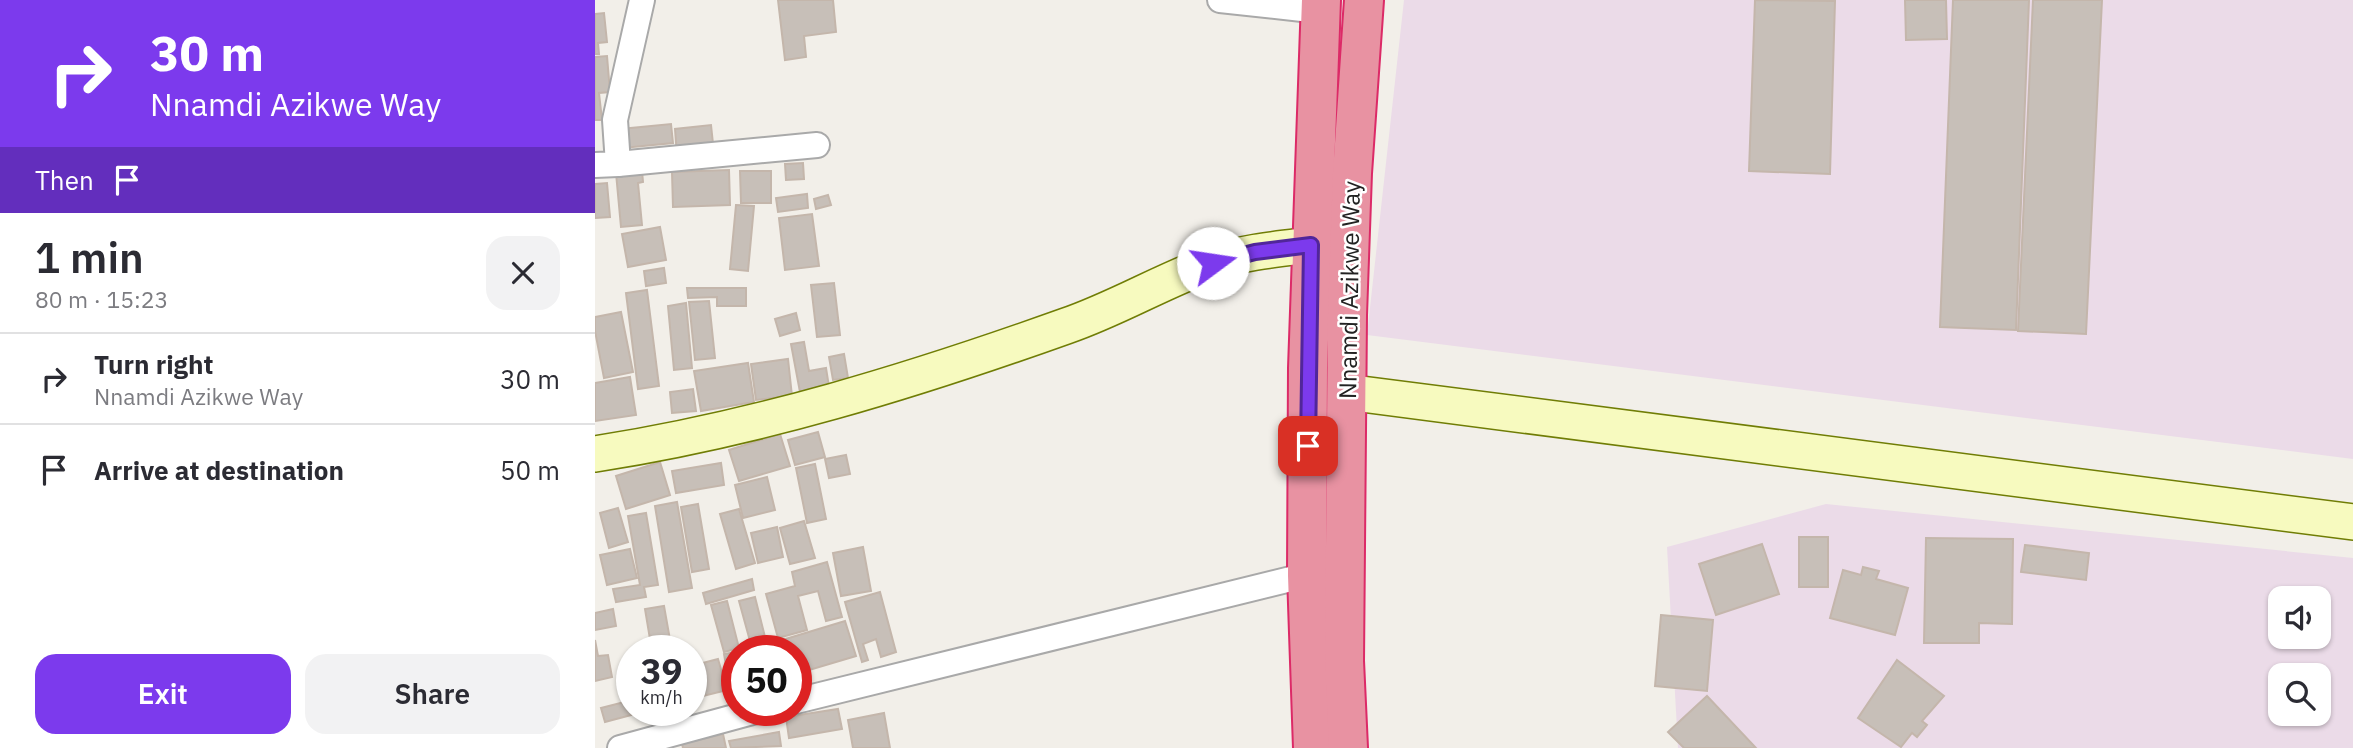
<!DOCTYPE html>
<meta charset="utf-8">
<style>
:root{--surface:#fff;--page:#f2f2f3;--text:#2b2b33;--muted:#7c7c81;--line:#e1e1e2;--accent:#7c3aed}
body{margin:0;font-family:"IBM Plex Sans",sans-serif;background:var(--page);color:var(--text);height:100vh;display:flex;flex-direction:column;font-size:26px;white-space:nowrap}
*{box-sizing:border-box;margin:0}
p{font-size:23px;color:var(--muted)}
.icon{flex:none;width:38px;height:38px;fill:none;stroke:currentColor;stroke-width:2;stroke-linecap:round;stroke-linejoin:round}
.map{position:relative;flex:1;overflow:hidden}
.side{display:flex;flex-direction:column;background:var(--surface);width:595px}
.side>*{flex:none}
.banner{background:#7c3aed;color:#fff;overflow:hidden}
.tools{position:absolute;left:1673px;top:586px;display:grid;gap:14px}
.tools a{display:grid;place-items:center;width:63px;height:63px;border-radius:14px;background:var(--surface);box-shadow:0 2px 5px #0004;font-size:35px}
.speed{position:absolute;left:21px;top:635px;display:flex;gap:14px;font-size:35px;font-weight:700;text-align:center}
.speed>*{display:grid;place-content:center;width:91px;height:91px;border-radius:50%;background:var(--surface);box-shadow:0 2px 5px #0004;line-height:1}
.speed small{font-size:18px;font-weight:400}
.speed .limit{border:10px solid #d22;background:#fff;color:#111}
.pin{position:absolute;display:grid;place-items:center;width:60px;height:60px;color:#fff;margin:-30px;border-radius:14px;box-shadow:0 4px 10px #0006}
.me{position:absolute;width:77px;margin:-38px;rotate:76deg;stroke-linejoin:round;filter:drop-shadow(0 0 5px #0008)}
.turn{display:flex;align-items:center;gap:24px;height:147px;padding:0 35px;font-size:32px}
.turn .icon{width:91px;height:91px;stroke-width:2.5}
.turn b{display:block;font-size:49px;line-height:60px}
.then{display:flex;align-items:center;height:66px;padding:0 35px;background:#0003;gap:14px;font-size:26px}
.round{display:grid;place-items:center;flex:none;width:74px;height:74px;border-radius:21px;background:var(--page)}
.headline{display:flex;align-items:center;justify-content:space-between;height:119px;padding:0 35px}
h1{font-size:42px;font-weight:600;line-height:52px}
.button{display:flex;gap:14px;margin-top:auto;padding:14px 35px}
.button a{flex:1;height:80px;border-radius:21px;background:var(--accent);color:#fff;font-size:28px;font-weight:600;line-height:80px;text-align:center}
.button a+a{background:var(--page);color:var(--text)}
ul{padding:0;list-style:none}
li{display:flex;align-items:center;gap:21px;height:91px;padding:0 35px;border-top:2px solid var(--line)}
li div{flex:1}
li b{display:block;font-size:26px}
li em{font-style:normal}
main{display:flex;flex:1;min-height:0}
.map>svg:first-child{display:block}
.industrial{fill:#ebdbe8;fill-rule:evenodd}
.building{fill:#c7bfb8;stroke:#c4b6ab;stroke-width:2}
.lines{fill:none;stroke-linecap:round;stroke-linejoin:round}
.street-casing{stroke:#a9a9a9;stroke-width:28}
.secondary-casing{stroke:#707d05;stroke-width:38}
.highway-casing{stroke:#dc2a67;stroke-width:42}
.street{stroke:#fff;stroke-width:24}
.secondary{stroke:#f7fabf;stroke-width:35}
.highway{stroke:#e892a2;stroke-width:38}
.route-casing{stroke:#51269a;stroke-width:18}
.route{stroke:#7c3aed;stroke-width:12}
.labels{text-anchor:middle;dominant-baseline:central;stroke-width:5;stroke-linejoin:round;paint-order:stroke}
.street-label{font-size:24px;fill:#222;stroke:#fff}
</style>
<main>
<section class="side">
<div class="banner">
<div class="turn"><svg class="icon" aria-label="right" viewBox="0 0 24 24"><path d="M7 20v-9h11M14 6l5 5-5 5"/></svg><div><b>30 m</b>Nnamdi Azikwe Way</div></div>
<div class="then">Then<svg class="icon" aria-label="arrive" viewBox="0 0 24 24"><path d="M6 21V4h12l-3 4 3 4H6"/></svg></div>
</div>
<div class="headline"><div><h1>1 min</h1><p>80 m · 15:23</p></div><a class="round"><svg class="icon" aria-label="close" viewBox="0 0 24 24"><path d="M6 6l12 12M18 6L6 18"/></svg></a></div>
<ul>
<li><svg class="icon" aria-label="right" viewBox="0 0 24 24"><path d="M7 20v-9h11M14 6l5 5-5 5"/></svg><div><b>Turn right</b><p>Nnamdi Azikwe Way</p></div><em>30 m</em></li>
<li><svg class="icon" aria-label="arrive" viewBox="0 0 24 24"><path d="M6 21V4h12l-3 4 3 4H6"/></svg><div><b>Arrive at destination</b></div><em>50 m</em></li>
</ul>
<div class="button"><a>Exit</a><a>Share</a></div>
</section>
<div class="map">
<svg width="1758" height="748" viewBox="0 0 1758 748">
<rect width="100%" height="100%" fill="#f2efe9"/>
<g class="industrial">
<polygon points="809,0 1758,0 1758,459 772,335"/>
<path d="M1231,504L1758,558V748H1083L1072,547ZM1685,598H1724V637H1685ZM1685,676H1724V714H1685Z"/>
</g>
<g class="building">
<polygon points="183,0 238,0 241,32 209,36 211,57 190,60"/>
<polygon points="1160,0 1240,1 1235,174 1154,171"/>
<polygon points="1310,0 1351,0 1352,39 1311,40"/>
<polygon points="1358,0 1434,0 1421,330 1345,327"/>
<polygon points="1438,0 1507,0 1491,334 1423,331"/>
<polygon points="9,13 12,42 3,43 4,54 0,54 0,14"/>
<polygon points="12,56 15,92 4,93 7,120 0,120 0,57"/>
<polygon points="76,124 78,143 28,148 26,129"/>
<polygon points="116,125 119,153 82,156 80,129"/>
<polygon points="208,163 209,179 191,180 190,164"/>
<polygon points="134,170 135,205 78,207 77,172"/>
<polygon points="47,171 48,182 43,183 47,225 26,227 21,173"/>
<polygon points="145,171 176,171 176,203 146,203"/>
<polygon points="12,183 15,217 0,218 0,184"/>
<polygon points="212,194 213,208 183,212 181,198"/>
<polygon points="233,195 236,205 221,209 219,199"/>
<polygon points="141,205 159,206 153,271 135,269"/>
<polygon points="217,214 224,266 190,270 184,218"/>
<polygon points="65,227 71,260 33,267 27,234"/>
<polygon points="69,268 71,283 51,286 49,271"/>
<polygon points="239,283 245,335 222,337 216,285"/>
<polygon points="92,288 151,288 151,306 122,306 122,297 93,298"/>
<polygon points="52,290 64,386 43,389 31,293"/>
<polygon points="114,301 120,358 100,360 94,302"/>
<polygon points="91,303 97,368 79,370 73,306"/>
<polygon points="26,312 38,372 9,378 0,331 0,317"/>
<polygon points="201,313 205,330 185,336 180,319"/>
<polygon points="209,342 214,371 231,368 234,387 205,392 196,344"/>
<polygon points="249,354 253,378 238,380 234,357"/>
<polygon points="193,359 197,396 161,400 156,364"/>
<polygon points="153,363 159,402 106,411 99,371"/>
<polygon points="35,377 41,415 0,421 0,383"/>
<polygon points="98,389 101,411 77,413 75,392"/>
<polygon points="223,432 230,457 200,465 193,440"/>
<polygon points="185,434 195,466 144,481 134,450"/>
<polygon points="251,455 255,474 234,478 230,459"/>
<polygon points="65,462 75,495 31,509 21,476"/>
<polygon points="126,463 129,485 81,493 77,471"/>
<polygon points="220,464 231,519 212,523 201,468"/>
<polygon points="172,477 180,510 148,518 140,485"/>
<polygon points="82,502 97,588 74,592 60,506"/>
<polygon points="103,504 114,569 97,572 86,507"/>
<polygon points="23,508 33,542 14,548 5,513"/>
<polygon points="144,509 160,563 141,569 125,514"/>
<polygon points="51,513 63,585 49,587 51,597 21,602 18,589 45,585 33,516"/>
<polygon points="209,521 220,558 195,564 185,528"/>
<polygon points="182,527 188,557 163,563 156,533"/>
<rect x="1204" y="537" width="29" height="50"/>
<polygon points="1331,538 1418,539 1417,624 1384,623 1384,643 1329,643"/>
<polygon points="1167,544 1184,594 1121,615 1104,564"/>
<polygon points="1430,545 1494,553 1491,580 1426,572"/>
<polygon points="268,547 276,591 246,596 238,553"/>
<polygon points="35,549 42,578 12,585 5,555"/>
<polygon points="232,562 247,617 231,621 223,591 203,596 212,630 183,638 171,594 200,586 197,572"/>
<polygon points="1268,567 1284,571 1281,579 1313,588 1300,635 1235,618 1248,570 1266,575"/>
<polygon points="157,579 159,590 111,604 108,593"/>
<polygon points="285,592 301,652 286,657 281,639 268,644 273,660 267,662 250,602"/>
<polygon points="160,597 170,637 155,641 144,601"/>
<polygon points="132,601 144,648 129,652 116,605"/>
<polygon points="69,606 77,651 57,651 50,609"/>
<polygon points="18,609 21,626 0,630 0,613"/>
<polygon points="1066,615 1118,620 1112,691 1060,686"/>
<polygon points="250,621 261,656 201,674 201,651 187,651 184,641"/>
<polygon points="0,640 3,656 13,655 17,677 0,681"/>
<polygon points="142,652 142,691 136,693 129,654"/>
<polygon points="123,659 132,690 96,699 96,666"/>
<polygon points="1302,660 1349,696 1327,721 1332,725 1322,737 1317,733 1306,747 1263,718"/>
<polygon points="37,680 37,694 29,696 26,682"/>
<polygon points="1112,696 1161,748 1089,748 1073,732"/>
<polygon points="37,700 37,710 55,710 10,722 6,708"/>
<polygon points="243,709 247,729 194,738 191,717"/>
<polygon points="289,713 295,748 258,748 253,720"/>
<polygon points="184,732 186,746 136,748 134,741"/>
<polygon points="128,734 131,748 88,748 87,744"/>
</g>
<g class="lines">
<defs>
<g id="street">
<polyline points="625,0 725,11"/>
<polyline points="23,164 222,145"/>
<polyline points="0,165 23,164 20,120 47,0"/>
<polyline points="201,701 712,575"/>
<polyline points="25,748 165,710"/>
</g>
<g id="secondary">
<polyline points="751,392 1758,522"/>
<path d="M0,454C161,429 317,381 471,326C521,309 567,281 617,263C649,252 683,249 716,245"/>
</g>
<g id="highway">
<polyline points="718,748 712,575 713,368 726,0"/>
<polyline points="753,748 749,661 752,315 757,173 769,0"/>
</g>
</defs>
<use href="#street" class="street-casing"/>
<use href="#secondary" class="secondary-casing"/>
<use href="#highway" class="highway-casing"/>
<use href="#street" class="street"/>
<use href="#secondary" class="secondary"/>
<use href="#highway" class="highway"/>
</g>
<g class="lines">
<defs>
<polyline id="route" points="618,263 660,252 716,245 713,446"/>
</defs>
<use href="#route" class="route-casing"/>
<use href="#route" class="route"/>
</g>
<g class="labels">
<g class="street-label">
<text transform="translate(754 290) rotate(-89)">Nnamdi Azikwe Way</text>
</g>
</g>
</svg>
<div class="tools">
<a><svg class="icon" aria-label="sound" viewBox="0 0 24 24"><path d="M4 9h4l5-4v14l-5-4H4zM17 9q2 3 0 6"/></svg></a>
<a><svg class="icon" aria-label="search" viewBox="0 0 24 24"><circle cx="10" cy="10" r="6"/><path d="M15 15l6 6"/></svg></a>
</div>
<div class="speed"><div>39<small>km/h</small></div><div class="limit">50</div></div>
<div class="pin" style="left:713px;top:446px;background:#d93025"><svg class="icon" aria-label="arrive" viewBox="0 0 24 24"><path d="M6 21V4h12l-3 4 3 4H6"/></svg></div>
<svg class="me" style="left:618px;top:263px" viewBox="-20 -20 40 40"><circle r="19" fill="#fff"/><path d="M0-13L10 11 0 6-10 11z" fill="#7c3aed"/></svg>
</div>
</main>
